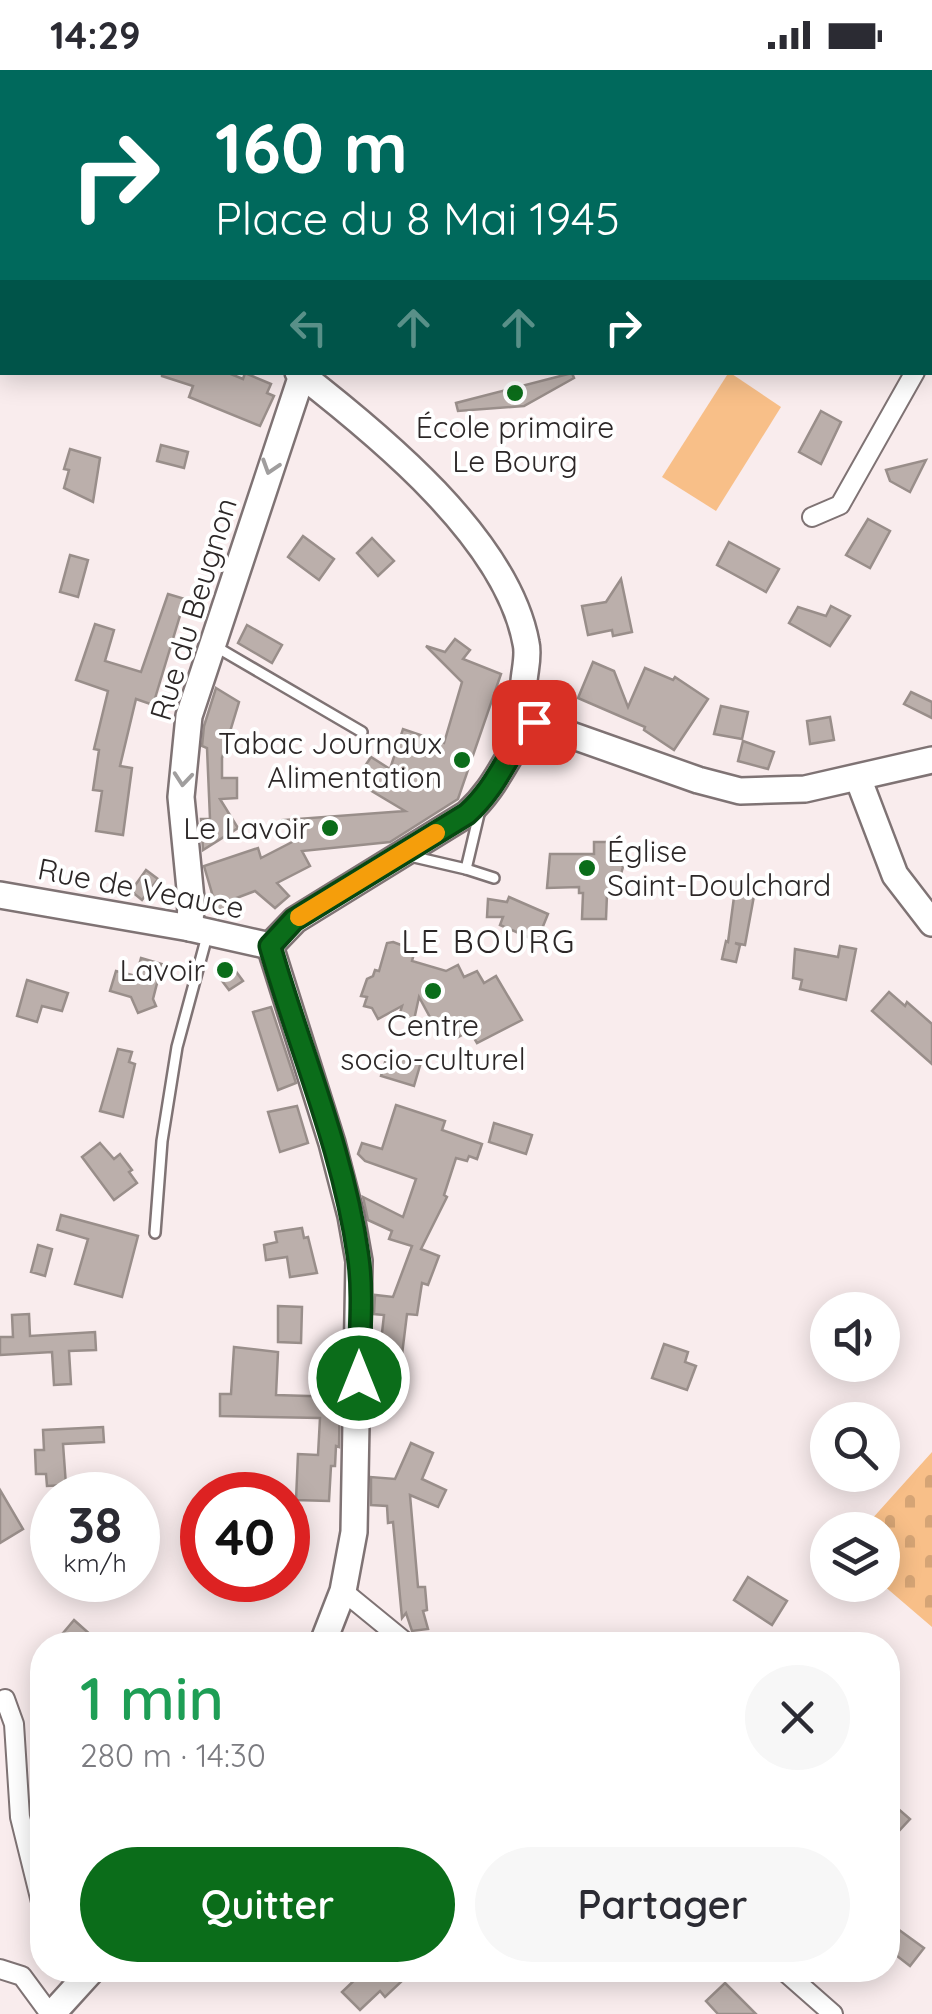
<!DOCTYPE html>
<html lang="fr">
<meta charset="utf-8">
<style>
:root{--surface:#fff;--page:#f7f7f7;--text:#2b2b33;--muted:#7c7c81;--accent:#0b6d1a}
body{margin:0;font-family:Quicksand,sans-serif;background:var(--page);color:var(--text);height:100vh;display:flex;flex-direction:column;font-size:38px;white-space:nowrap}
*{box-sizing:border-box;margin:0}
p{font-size:32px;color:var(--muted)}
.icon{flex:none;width:55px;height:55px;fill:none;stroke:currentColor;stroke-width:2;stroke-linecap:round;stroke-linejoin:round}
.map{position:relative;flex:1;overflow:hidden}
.side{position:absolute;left:30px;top:1562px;width:870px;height:350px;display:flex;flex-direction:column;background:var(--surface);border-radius:40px;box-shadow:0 5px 25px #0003}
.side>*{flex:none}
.guide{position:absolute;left:0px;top:0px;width:932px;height:305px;box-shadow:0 5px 25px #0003;background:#00695c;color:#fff;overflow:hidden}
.tools{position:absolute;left:810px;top:1222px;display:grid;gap:20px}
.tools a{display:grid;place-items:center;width:90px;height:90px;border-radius:50%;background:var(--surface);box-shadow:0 5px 25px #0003;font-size:50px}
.speed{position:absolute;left:30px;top:1402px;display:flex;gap:20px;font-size:50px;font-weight:700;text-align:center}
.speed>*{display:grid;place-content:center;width:130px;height:130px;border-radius:50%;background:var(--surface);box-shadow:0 5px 25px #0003;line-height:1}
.speed small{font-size:25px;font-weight:400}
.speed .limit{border:15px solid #d22;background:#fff;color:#111}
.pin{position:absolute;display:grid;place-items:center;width:85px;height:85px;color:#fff;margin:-42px;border-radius:20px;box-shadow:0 5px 15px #0006}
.me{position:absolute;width:110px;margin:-55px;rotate:0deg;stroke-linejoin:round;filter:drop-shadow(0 0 8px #0008)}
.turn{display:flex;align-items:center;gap:35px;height:210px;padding:0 50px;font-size:45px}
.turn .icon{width:130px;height:130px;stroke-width:2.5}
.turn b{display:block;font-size:70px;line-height:85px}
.lanes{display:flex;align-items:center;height:95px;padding:0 50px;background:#0003;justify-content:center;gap:50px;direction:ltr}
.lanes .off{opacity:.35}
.round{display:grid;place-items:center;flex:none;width:105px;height:105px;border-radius:52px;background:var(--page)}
.overview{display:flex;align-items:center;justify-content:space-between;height:170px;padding:0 50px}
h1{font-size:60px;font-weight:600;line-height:75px;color:#1e9e55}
.primary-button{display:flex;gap:20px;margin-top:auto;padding:20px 50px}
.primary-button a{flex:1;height:115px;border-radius:60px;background:var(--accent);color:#fff;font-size:40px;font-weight:600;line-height:115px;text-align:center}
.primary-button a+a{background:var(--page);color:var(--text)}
.status{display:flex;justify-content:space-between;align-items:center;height:70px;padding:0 50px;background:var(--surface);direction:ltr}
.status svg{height:28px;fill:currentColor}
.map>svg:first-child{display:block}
.cemetery{fill:url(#cemetery-stones)}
.park{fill:#f8bf88}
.building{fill:#bbafab;stroke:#998e8a;stroke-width:2.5}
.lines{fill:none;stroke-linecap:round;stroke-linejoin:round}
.lane-casing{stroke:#7f7374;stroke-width:14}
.street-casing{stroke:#7f7374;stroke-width:22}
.secondary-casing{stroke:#7f7374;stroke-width:30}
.lane{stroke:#fff;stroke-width:9}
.street{stroke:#fff;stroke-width:18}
.secondary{stroke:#fff;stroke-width:25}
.oneway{stroke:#a09e9e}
.route-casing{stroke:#074711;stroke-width:25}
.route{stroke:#0b6d1a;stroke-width:18}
.slow{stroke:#f59e0b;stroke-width:18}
.poi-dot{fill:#0b6d1a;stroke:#fff;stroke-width:4}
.labels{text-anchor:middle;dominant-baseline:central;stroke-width:8;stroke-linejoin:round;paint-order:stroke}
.poi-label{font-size:30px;fill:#2c2727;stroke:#fff;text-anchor:end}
.street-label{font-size:30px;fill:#2c2727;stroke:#fff}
.neighbourhood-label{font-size:32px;letter-spacing:2.5px;fill:#2c2727;stroke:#fff}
</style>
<div class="status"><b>14:29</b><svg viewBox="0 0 49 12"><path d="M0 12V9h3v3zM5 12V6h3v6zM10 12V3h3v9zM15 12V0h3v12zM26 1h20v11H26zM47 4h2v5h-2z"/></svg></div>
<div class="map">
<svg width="932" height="1944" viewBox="0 0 932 1944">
<defs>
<pattern id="cemetery-stones" width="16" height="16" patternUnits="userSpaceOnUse" patternTransform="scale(2.5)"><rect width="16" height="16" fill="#f8bf88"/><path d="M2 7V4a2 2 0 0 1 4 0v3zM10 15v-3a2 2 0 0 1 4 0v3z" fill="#d5a475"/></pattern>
</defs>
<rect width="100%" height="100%" fill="#f9eced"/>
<polygon class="cemetery" points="932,1382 932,1557 883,1515 882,1460 862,1460"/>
<polygon class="park" points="729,302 781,337 716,441 662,407"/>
<g class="building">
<polygon points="162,302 226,302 243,309 245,303 271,314 267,323 274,326 260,356 189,327 193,316 162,306"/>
<polygon points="572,303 574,308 524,336 458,341 456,333"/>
<polygon points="821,341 841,352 821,394 799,382"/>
<polygon points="161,375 188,382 184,398 157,391"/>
<polygon points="70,379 100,388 93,432 64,418 69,400 64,399"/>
<polygon points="926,390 910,422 890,411 886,400"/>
<polygon points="868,449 890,461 870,498 846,485"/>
<polygon points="303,466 334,489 319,510 288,487"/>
<polygon points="372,468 394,491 378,506 357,483"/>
<polygon points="729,472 779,499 766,522 717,495"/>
<polygon points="70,485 88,490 78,527 60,522"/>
<polygon points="621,509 632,562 613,566 612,560 588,565 582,536 606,532"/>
<polygon points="168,524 185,529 153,635 136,629 120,696 132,698 123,765 96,761 102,721 93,720 99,680 94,679 108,621 76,610 95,554 114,560 105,591 141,602"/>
<polygon points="831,536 850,546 830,576 789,553 798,537 826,546"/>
<polygon points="247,555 282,575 272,593 238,573"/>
<polygon points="455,569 470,580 463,589 501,604 458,729 390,772 302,781 310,796 277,813 289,826 275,838 255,821 231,830 235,841 219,847 204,796 258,778 261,788 294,771 283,750 405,741 355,711 371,687 390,699 403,659 444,673 462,612 426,576 445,582"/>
<polygon points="593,592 614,601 628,637 645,598 673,610 675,607 708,629 674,680 644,660 645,657 578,628"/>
<polygon points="216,618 239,632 222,688 222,708 237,708 237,728 220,729 238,758 203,780 201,749 210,749 207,678 202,676 204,656"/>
<polygon points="911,622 932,632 932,648 904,634"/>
<polygon points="721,636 748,642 742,669 714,664"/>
<polygon points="830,647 834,670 810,674 807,651"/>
<polygon points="743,671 774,682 768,699 738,691"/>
<polygon points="594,772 618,772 618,788 623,797 621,804 613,809 615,819 607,824 606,849 582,849 583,823 579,823 579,817 547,818 550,784 594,784"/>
<polygon points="146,800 158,809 142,830 131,821"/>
<polygon points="736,812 756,815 745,875 735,873 740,875 736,892 722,889 726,871 728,872"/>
<polygon points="509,827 548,844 537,871 500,855 503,847 487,847 488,829 507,832"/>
<polygon points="393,872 415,880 412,891 446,901 458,895 464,907 477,901 484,913 496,906 522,950 477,973 470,961 458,967 451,955 438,962 419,927 414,950 399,946 402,936 378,949 372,938 364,936 367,927 361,926 367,909 373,906 375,900 379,901 387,873"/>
<polygon points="840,876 856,879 846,930 800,919 802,910 793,908 795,879 838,887"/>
<polygon points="141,888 162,894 153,929 156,936 138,943 131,927 110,921 116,901 136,906"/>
<polygon points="229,892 243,911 229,920 216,903"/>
<polygon points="27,910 68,923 62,941 42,936 37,952 17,946"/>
<polygon points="889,922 905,936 907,932 932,954 932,994 872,941"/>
<polygon points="271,937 296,1013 278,1020 253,942"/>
<polygon points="118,979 132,982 129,992 135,994 123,1047 100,1041"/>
<polygon points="388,982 421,992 414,1016 381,1006"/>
<polygon points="396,1035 445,1051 442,1060 482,1074 477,1089 469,1086 467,1091 456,1088 444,1125 447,1127 421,1179 439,1186 428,1215 422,1213 417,1245 407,1244 399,1309 377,1307 384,1245 374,1244 375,1225 393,1227 412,1176 389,1169 392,1161 368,1150 363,1127 403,1147 416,1109 365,1091 358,1084 362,1073 382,1079"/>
<polygon points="297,1036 308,1073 280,1082 268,1042"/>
<polygon points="494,1053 532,1065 526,1084 489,1072"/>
<polygon points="100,1073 114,1089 120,1084 132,1100 129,1102 137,1113 114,1130 82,1087"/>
<polygon points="61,1145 138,1166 122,1227 75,1214 88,1169 57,1160"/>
<polygon points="302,1158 304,1168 308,1167 317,1203 290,1207 287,1187 266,1190 264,1175 277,1172 275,1162"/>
<polygon points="38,1175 52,1179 45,1206 31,1202"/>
<polygon points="278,1236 302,1237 301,1273 278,1272"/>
<polygon points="29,1244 30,1266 95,1262 96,1280 69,1281 71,1314 54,1315 52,1282 0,1285 0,1267 13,1267 12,1245"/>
<polygon points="664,1274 688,1282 685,1292 696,1296 687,1320 652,1308"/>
<polygon points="234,1277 278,1282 276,1325 340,1327 339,1377 336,1376 335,1396 331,1396 329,1431 296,1430 298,1384 318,1385 320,1348 220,1346 220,1324 231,1324"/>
<polygon points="103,1357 104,1372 63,1374 66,1415 47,1416 46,1404 36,1404 35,1380 44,1380 43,1360"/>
<polygon points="411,1373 433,1383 422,1409 446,1420 438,1437 410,1425 418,1517 425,1517 427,1540 423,1541 428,1559 412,1561 406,1543 402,1548 393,1452 388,1453 387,1436 371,1435 371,1407 395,1409"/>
<polygon points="0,1420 23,1459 0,1473"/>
<polygon points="748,1507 787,1531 772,1555 734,1530"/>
<polygon points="74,1550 102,1575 53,1575"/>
<polygon points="888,1730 910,1749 897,1763 888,1755"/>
<polygon points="895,1857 924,1878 910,1896 888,1879 888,1867"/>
<polygon points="365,1900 392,1900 402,1911 385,1927 380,1921 360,1940 342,1922"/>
<polygon points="725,1913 756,1944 718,1944 706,1931"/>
</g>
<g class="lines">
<defs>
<g id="lane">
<polyline points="560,0 566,2"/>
<polyline points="258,2 259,0"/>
<polyline points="311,2 311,0"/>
<polyline points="671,2 672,0"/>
<polyline points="0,96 2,97"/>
<polyline points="213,575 362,662"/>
<polyline points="410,786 466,799 480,740"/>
<polyline points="466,799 494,808"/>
<polyline points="155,1163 162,1071 177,977 207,866"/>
</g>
<g id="street">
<polyline points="358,2 358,0"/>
<polyline points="930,229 932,231"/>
<polyline points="930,272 932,268"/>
<polyline points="812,447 840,435 915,302"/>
<polyline points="343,1521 409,1575"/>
<polyline points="5,1629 14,1654 20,1747 42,1836"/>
<polyline points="0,1899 22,1906 50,1944"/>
<polyline points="783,1900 833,1944"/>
</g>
<g id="secondary">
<polyline points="0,168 2,169"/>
<path d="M298,302C379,365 507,469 526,573C529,585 525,599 524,611"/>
<polyline points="534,652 698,710 740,721 805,719 932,690"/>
<polyline points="858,708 895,805 932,853"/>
<polyline points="0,825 190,858 270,876"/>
<polyline points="190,858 191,829 181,727 189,646 302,305"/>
<polyline points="270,876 332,1073 351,1146 359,1191 354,1462 343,1521 322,1575"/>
<path d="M270,876L295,850L467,744C500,714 506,683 534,652"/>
<polyline points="52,1944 92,1900"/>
</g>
</defs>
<use href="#lane" class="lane-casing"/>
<use href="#street" class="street-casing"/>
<use href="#secondary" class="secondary-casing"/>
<use href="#lane" class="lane"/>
<use href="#street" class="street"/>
<use href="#secondary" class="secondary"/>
</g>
<defs><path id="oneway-chevron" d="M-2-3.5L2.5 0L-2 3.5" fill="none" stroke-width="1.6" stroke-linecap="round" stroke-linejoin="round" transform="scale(2.5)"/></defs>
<g class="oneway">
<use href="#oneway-chevron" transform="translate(270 397) rotate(108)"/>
<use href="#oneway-chevron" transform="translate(183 709) rotate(95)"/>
</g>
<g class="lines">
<defs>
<path id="route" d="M359,1308C359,1268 364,1225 358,1185C343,1079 299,978 270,876L294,850L467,744C500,714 506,683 534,652"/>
</defs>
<use href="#route" class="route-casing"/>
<use href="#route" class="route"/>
<polyline class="slow" points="299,847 436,763"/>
</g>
<g class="poi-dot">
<circle cx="515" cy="323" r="10"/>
<circle cx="462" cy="690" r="10"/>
<circle cx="330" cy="758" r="10"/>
<circle cx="587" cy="798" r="10"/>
<circle cx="225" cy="900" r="10"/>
<circle cx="433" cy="921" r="10"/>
</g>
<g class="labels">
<g class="poi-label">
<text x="515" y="357" text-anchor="middle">École primaire<tspan x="515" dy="34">Le Bourg</tspan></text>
<text x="442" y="673">Tabac Journaux<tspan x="442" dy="34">Alimentation</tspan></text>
<text x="310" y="758">Le Lavoir</text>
<text x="607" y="781" text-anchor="start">Église<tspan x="607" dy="34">Saint-Doulchard</tspan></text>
<text x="205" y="900">Lavoir</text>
<text x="433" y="955" text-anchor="middle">Centre<tspan x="433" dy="34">socio-culturel</tspan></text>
</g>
<g class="street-label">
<text transform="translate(193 539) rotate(-73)">Rue du Beugnon</text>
<text transform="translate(141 818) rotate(11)">Rue de Veauce</text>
</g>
<g class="neighbourhood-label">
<text x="489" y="871">LE BOURG</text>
</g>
</g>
</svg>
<div class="tools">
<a><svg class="icon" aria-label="sound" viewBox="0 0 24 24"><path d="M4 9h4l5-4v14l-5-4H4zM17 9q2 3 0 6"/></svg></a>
<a><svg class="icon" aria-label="search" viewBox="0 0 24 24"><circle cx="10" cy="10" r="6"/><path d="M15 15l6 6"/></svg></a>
<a><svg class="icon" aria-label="layers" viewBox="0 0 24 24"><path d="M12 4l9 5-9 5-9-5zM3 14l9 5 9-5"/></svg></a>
</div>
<div class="speed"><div>38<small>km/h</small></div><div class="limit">40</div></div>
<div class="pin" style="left:534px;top:652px;background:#d93025"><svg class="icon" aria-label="arrive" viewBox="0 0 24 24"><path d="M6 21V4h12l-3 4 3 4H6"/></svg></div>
<svg class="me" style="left:359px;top:1308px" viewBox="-20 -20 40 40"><circle r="17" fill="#0b6d1a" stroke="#fff" stroke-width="3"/><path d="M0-11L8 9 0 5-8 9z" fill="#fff"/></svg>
<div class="guide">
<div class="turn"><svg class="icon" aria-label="right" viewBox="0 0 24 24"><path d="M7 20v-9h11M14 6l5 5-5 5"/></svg><div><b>160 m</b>Place du 8 Mai 1945</div></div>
<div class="lanes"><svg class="icon off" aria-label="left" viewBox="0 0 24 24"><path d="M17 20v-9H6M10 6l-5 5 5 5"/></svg><svg class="icon off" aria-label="ahead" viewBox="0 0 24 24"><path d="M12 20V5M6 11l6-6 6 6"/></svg><svg class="icon off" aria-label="ahead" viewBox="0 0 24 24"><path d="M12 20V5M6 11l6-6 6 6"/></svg><svg class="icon" aria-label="right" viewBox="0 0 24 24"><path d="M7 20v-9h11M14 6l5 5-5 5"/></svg></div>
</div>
<section class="side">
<div class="overview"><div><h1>1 min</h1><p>280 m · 14:30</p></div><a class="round"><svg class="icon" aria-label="close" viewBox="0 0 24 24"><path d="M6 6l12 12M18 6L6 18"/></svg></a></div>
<div class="primary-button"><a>Quitter</a><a>Partager</a></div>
</section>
</div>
